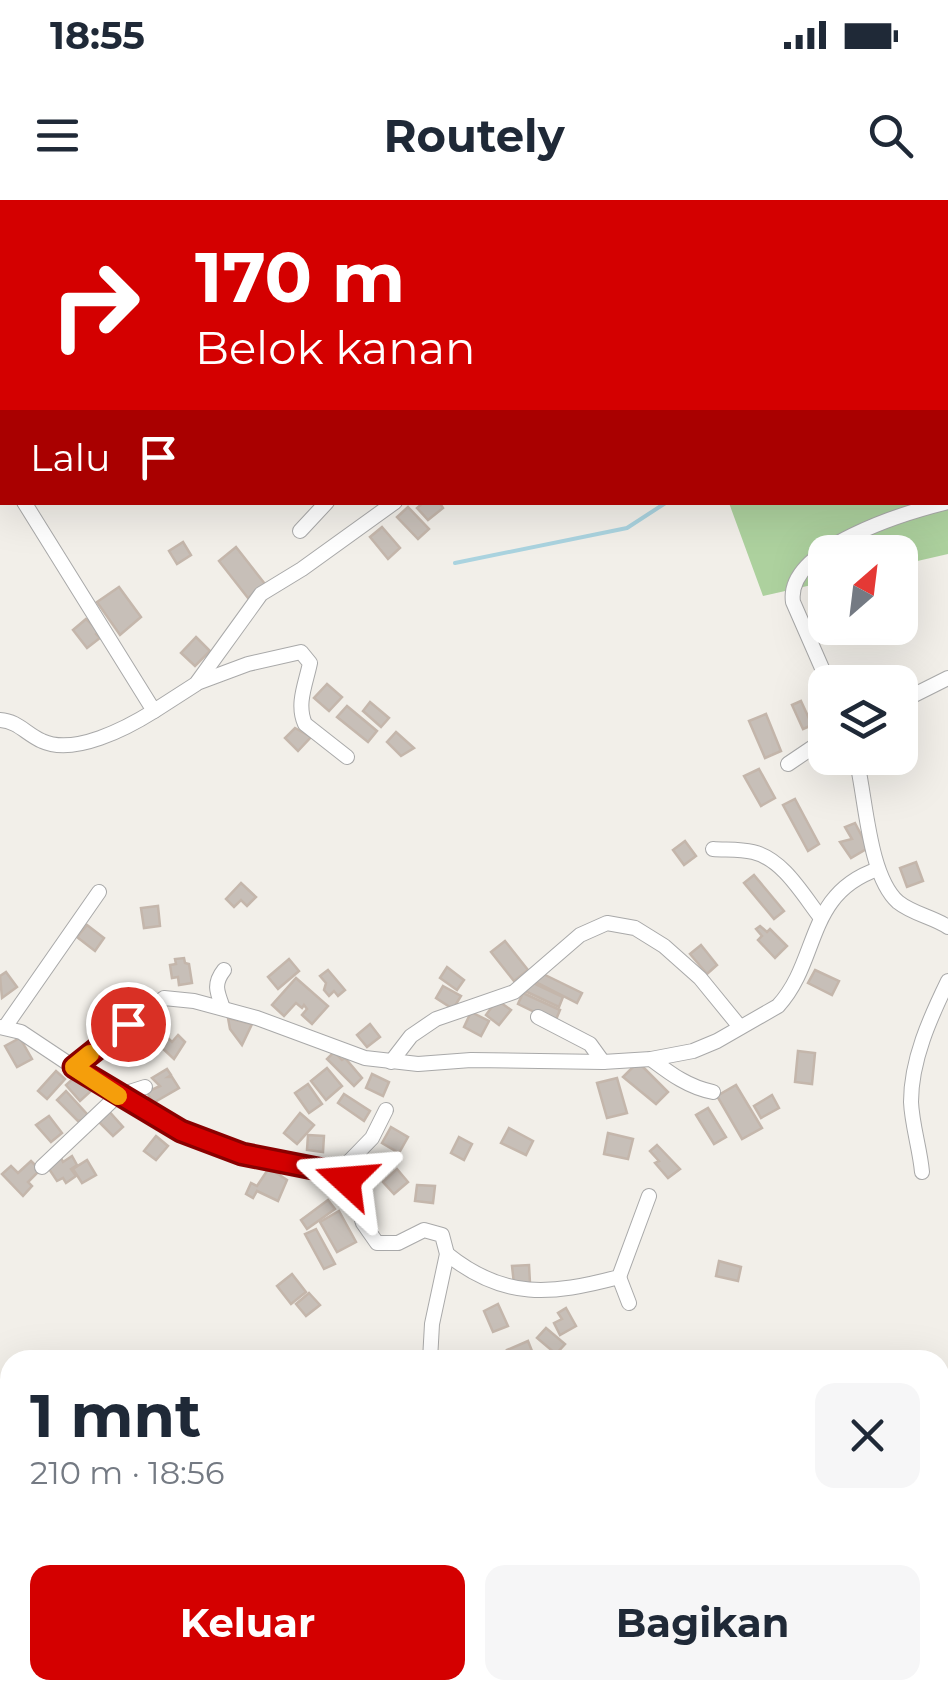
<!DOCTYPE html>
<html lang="id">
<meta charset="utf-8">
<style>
:root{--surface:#fff;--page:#f6f6f7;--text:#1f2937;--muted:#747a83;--accent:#d40000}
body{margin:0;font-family:Montserrat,sans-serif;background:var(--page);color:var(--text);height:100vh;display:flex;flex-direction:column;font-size:38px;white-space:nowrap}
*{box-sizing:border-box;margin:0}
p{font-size:32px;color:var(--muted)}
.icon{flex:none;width:55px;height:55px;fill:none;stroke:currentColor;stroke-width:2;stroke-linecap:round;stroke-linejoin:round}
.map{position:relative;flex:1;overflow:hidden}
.details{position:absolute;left:0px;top:1150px;width:950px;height:350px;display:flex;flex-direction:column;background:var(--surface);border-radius:30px 30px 0 0;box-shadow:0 10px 40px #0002}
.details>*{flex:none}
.guide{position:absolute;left:0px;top:0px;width:950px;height:305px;box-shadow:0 10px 40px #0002;background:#d40000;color:#fff;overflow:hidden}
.needle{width:65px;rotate:28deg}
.tools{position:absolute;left:808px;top:335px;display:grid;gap:20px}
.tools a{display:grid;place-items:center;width:110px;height:110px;border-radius:20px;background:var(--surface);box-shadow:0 10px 40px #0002;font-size:50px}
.pin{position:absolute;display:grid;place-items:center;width:85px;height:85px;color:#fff;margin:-42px;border:5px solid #fff;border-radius:50%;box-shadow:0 2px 10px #0007}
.me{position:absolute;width:110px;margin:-55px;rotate:289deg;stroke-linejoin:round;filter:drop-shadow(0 0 8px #0008)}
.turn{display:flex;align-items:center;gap:35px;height:210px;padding:0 30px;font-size:45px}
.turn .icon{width:130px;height:130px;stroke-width:2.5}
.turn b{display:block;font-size:70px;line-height:85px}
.then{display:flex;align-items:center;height:95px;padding:0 30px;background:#0003;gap:20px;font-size:38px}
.round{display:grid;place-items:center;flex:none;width:105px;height:105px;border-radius:20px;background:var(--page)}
.head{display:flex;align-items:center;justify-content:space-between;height:170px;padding:0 30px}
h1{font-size:60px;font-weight:700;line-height:75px}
.primary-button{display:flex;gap:20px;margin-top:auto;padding:20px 30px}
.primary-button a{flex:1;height:115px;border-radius:20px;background:var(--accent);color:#fff;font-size:40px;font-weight:700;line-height:115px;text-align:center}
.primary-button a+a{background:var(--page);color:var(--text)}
.status{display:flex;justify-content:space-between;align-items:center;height:70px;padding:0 50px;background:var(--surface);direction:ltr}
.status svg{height:28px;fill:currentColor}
header{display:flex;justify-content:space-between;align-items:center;height:130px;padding:0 30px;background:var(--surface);font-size:45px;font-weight:700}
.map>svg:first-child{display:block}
.forest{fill:#add19e}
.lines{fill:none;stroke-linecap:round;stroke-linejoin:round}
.stream{stroke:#aad3df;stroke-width:4}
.building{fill:#c7bfb8;stroke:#c4b6ab;stroke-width:2.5}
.minor-casing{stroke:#a9a9a9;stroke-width:16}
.path{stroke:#fa8072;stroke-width:2.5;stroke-dasharray:5 5;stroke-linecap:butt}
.minor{stroke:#fff;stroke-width:14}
.route-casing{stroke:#8a0000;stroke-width:25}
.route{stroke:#d40000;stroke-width:18}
.slow{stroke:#f59e0b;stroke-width:18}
</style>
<div class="status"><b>18:55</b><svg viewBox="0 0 49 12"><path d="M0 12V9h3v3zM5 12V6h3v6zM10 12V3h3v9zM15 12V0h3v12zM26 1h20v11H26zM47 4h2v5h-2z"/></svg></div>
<header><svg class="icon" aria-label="menu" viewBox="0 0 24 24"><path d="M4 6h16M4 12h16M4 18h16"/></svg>Routely<svg class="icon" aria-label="search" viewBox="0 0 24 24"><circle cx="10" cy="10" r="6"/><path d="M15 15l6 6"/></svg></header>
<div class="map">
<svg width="948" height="1500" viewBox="0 0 948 1500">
<rect width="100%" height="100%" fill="#f2efe9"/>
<polygon class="forest" points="948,163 948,354 900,365 900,352 825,352 825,382 763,396 729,303 948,302"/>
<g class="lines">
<polyline class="stream" points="455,363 627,328 667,302"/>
</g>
<g class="building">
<polygon points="424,302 439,302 443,308 428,320 417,308"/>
<polygon points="408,307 429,329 418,339 397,317"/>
<polygon points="382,327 400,348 388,359 370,337"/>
<polygon points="183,342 191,355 177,364 169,351"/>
<polygon points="236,347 265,384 248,398 219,361"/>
<polygon points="119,387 141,417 120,435 97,402"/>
<polygon points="86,419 99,431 96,434 100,438 87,448 73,430"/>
<polygon points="196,437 210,451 195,466 181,453"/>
<polygon points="327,484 342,497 329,511 314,498"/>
<polygon points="801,501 812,525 803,529 792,505"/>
<polygon points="370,502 389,518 381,527 363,511"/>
<polygon points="347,506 377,531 368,542 337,517"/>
<polygon points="766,514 781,551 765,558 749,521"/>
<polygon points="295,528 311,537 298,551 285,538"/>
<polygon points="396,532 414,548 401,556 387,542"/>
<polygon points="759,569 775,598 761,606 744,576"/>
<polygon points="795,599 819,644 808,651 783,605"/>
<polygon points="855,623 868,648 851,658 840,642 852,639 845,627"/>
<polygon points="685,641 696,656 684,665 673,650"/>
<polygon points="916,662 923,681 907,687 900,668"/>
<polygon points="754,675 784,711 774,719 744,683"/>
<polygon points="241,683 256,697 247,706 241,700 234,707 226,699"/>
<polygon points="158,706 160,726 144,728 141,708"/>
<polygon points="87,725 104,738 95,751 77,737"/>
<polygon points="760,726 767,732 770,729 787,746 775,758 758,740 762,736 756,729"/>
<polygon points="505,741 528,770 514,781 491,752"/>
<polygon points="701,745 717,765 707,774 690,754"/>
<polygon points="184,758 185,763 189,764 192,783 179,785 178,777 172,778 170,765 176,764 175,759"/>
<polygon points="289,759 299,771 278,789 268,777"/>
<polygon points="447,767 464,780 457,790 440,778"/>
<polygon points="328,770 345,790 338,796 334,791 329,796 324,790 326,783 320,776"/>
<polygon points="815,770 839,781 832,795 808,783"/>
<polygon points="537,771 582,793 577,803 532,780"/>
<polygon points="6,772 17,787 2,798 0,776"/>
<polygon points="296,778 328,806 312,824 302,815 307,809 304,805 302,808 296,803 284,816 272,805"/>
<polygon points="529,781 563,797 559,807 525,791"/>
<polygon points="443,786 461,796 453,809 436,798"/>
<polygon points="523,793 560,810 555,822 518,804"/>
<polygon points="497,800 511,810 499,825 486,815"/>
<polygon points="471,812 489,821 481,836 464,827"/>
<polygon points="228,818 252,824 242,845 230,829"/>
<polygon points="138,821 143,828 146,825 151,838 139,846 128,836 132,833 128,828"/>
<polygon points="370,824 380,837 367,847 357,835"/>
<polygon points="178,835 185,842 174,859 160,846 168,838 172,842"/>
<polygon points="20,838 32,859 17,867 5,846"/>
<polygon points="798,851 815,853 812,884 795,882"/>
<polygon points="334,852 342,860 345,858 362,878 354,886 327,859"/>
<polygon points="638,862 668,892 656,904 623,877"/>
<polygon points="327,868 342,886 326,900 311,881"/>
<polygon points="167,869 171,875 168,877 172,877 179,888 153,903 147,892 160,886 152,878"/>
<polygon points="56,871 65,879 47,899 38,891"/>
<polygon points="372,874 389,882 383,896 366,888"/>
<polygon points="77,875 91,891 80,901 66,885"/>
<polygon points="617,878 627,913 607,918 597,883"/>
<polygon points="308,884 322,904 309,913 295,893"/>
<polygon points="736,885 762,928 742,939 717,896"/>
<polygon points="66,891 87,914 85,919 78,921 57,900"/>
<polygon points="344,894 370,911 364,921 338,903"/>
<polygon points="772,895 779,908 761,918 754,906"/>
<polygon points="708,908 726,937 714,944 696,915"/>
<polygon points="107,909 123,927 113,936 96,919"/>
<polygon points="300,913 314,925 297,944 284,933"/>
<polygon points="49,916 62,933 51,942 36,925"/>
<polygon points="391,927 408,937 399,953 382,943"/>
<polygon points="509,928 533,941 526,955 501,943"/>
<polygon points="608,933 633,939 628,959 604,954"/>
<polygon points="308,935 324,936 323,952 307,950"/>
<polygon points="156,936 168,946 156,960 144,951"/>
<polygon points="459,937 472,944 464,960 451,953"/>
<polygon points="657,945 680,969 668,978 655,963 659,961 650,951"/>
<polygon points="72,956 77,965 71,969 76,976 66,983 63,978 57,981 49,969 61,958 63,962"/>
<polygon points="87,960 96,975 82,983 73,969"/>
<polygon points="31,961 40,970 28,982 32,986 23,996 2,974 11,966 18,973"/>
<polygon points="269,968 287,980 278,1001 257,991 253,998 246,994 251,983 257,986"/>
<polygon points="397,969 408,982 394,994 383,982"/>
<polygon points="417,985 435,986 433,1003 415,1001"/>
<polygon points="328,1000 335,1009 307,1029 301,1020"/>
<polygon points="339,1011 356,1042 337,1052 320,1022"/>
<polygon points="316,1029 335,1064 324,1069 305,1034"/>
<polygon points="719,1061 741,1067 738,1081 716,1076"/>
<polygon points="529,1065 530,1083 514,1084 512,1066"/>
<polygon points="292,1074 306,1092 291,1104 277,1086"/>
<polygon points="309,1093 320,1105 306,1116 296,1104"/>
<polygon points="498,1104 508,1126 493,1132 484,1111"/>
<polygon points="566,1108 576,1126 560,1135 554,1123 562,1119 558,1113"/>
<polygon points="546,1128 565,1144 556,1154 537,1138"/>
<polygon points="528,1141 534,1156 511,1160 507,1150"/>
</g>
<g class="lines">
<defs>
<g id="minor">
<polyline points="34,0 37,2"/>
<polyline points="531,2 532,0"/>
<polyline points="0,191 2,190"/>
<polyline points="0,252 2,259"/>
<polyline points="24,302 154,511 196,484 261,394 302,369 395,302"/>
<polyline points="300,331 327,302"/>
<path d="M828,482L793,402C785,348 907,312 948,302"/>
<path d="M197,483L248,464L301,452L310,463C306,483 296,504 305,524L347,557"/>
<polyline points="900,502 948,478"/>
<path d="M0,520C18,521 26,534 42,541C74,556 127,528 154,511"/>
<path d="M856,558C866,597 868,675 898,702C913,714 933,717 948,727"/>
<polyline points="788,564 825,539"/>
<path d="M713,649C725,650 740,649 753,652C783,659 803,695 821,718"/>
<path d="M223,808C217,792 213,784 224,770"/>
<polyline points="538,817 590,844 603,862"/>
<polyline points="0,827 21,832 117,896 181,931 242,954 338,973 353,991 363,1023 377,1043 398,1043 424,1030 442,1035 447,1054 432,1124 430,1160"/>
<polyline points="5,827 99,692"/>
<path d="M651,859C671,874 688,887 713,892"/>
<polyline points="391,862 411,836 436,819 514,792 580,735 607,723 635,728 664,746 700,778 740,827"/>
<path d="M74,867L164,798L194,801L257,818L365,858L418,864L471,860L603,862L651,859L693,851L717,841L778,806C820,760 805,694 878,669"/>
<polyline points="42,967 117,896 145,887"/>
<path d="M922,972C920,949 912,925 911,902C911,860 930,818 948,781"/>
<polyline points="338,973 372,938 386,910"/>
<path d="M447,1054C504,1100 551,1095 619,1077L649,996"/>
<polyline points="619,1077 629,1103"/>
<polyline points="577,1490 585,1500"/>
<polyline points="361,1500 371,1490"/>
</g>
</defs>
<use href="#minor" class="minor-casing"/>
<g class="path">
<polyline points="527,1490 533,1500"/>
<polyline points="693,1490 693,1500"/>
</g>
<use href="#minor" class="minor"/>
</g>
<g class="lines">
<defs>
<polyline id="route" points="128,824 74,867 181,931 242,954 338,973 346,980"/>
</defs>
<use href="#route" class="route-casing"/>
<use href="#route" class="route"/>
<polyline class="slow" points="90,854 74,867 118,896"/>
</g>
</svg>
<div class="tools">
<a><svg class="needle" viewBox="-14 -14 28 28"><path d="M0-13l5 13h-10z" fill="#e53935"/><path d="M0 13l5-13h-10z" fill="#747a83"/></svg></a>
<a><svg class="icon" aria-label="layers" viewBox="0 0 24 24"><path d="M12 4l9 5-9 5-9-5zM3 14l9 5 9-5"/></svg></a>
</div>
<div class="pin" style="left:128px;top:824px;background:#d93025"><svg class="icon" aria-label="arrive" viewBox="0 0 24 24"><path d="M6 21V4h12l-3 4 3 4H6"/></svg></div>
<svg class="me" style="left:346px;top:980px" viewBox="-20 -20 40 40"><path d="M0-17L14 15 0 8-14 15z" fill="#d40000" stroke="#fff" stroke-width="4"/></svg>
<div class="guide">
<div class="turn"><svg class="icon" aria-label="right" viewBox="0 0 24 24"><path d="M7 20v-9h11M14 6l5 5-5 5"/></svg><div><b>170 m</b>Belok kanan</div></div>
<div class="then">Lalu<svg class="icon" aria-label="arrive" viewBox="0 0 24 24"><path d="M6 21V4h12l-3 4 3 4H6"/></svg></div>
</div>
<section class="details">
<div class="head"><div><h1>1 mnt</h1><p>210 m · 18:56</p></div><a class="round"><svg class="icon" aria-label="close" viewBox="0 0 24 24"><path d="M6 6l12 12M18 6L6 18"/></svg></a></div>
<div class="primary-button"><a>Keluar</a><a>Bagikan</a></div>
</section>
</div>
